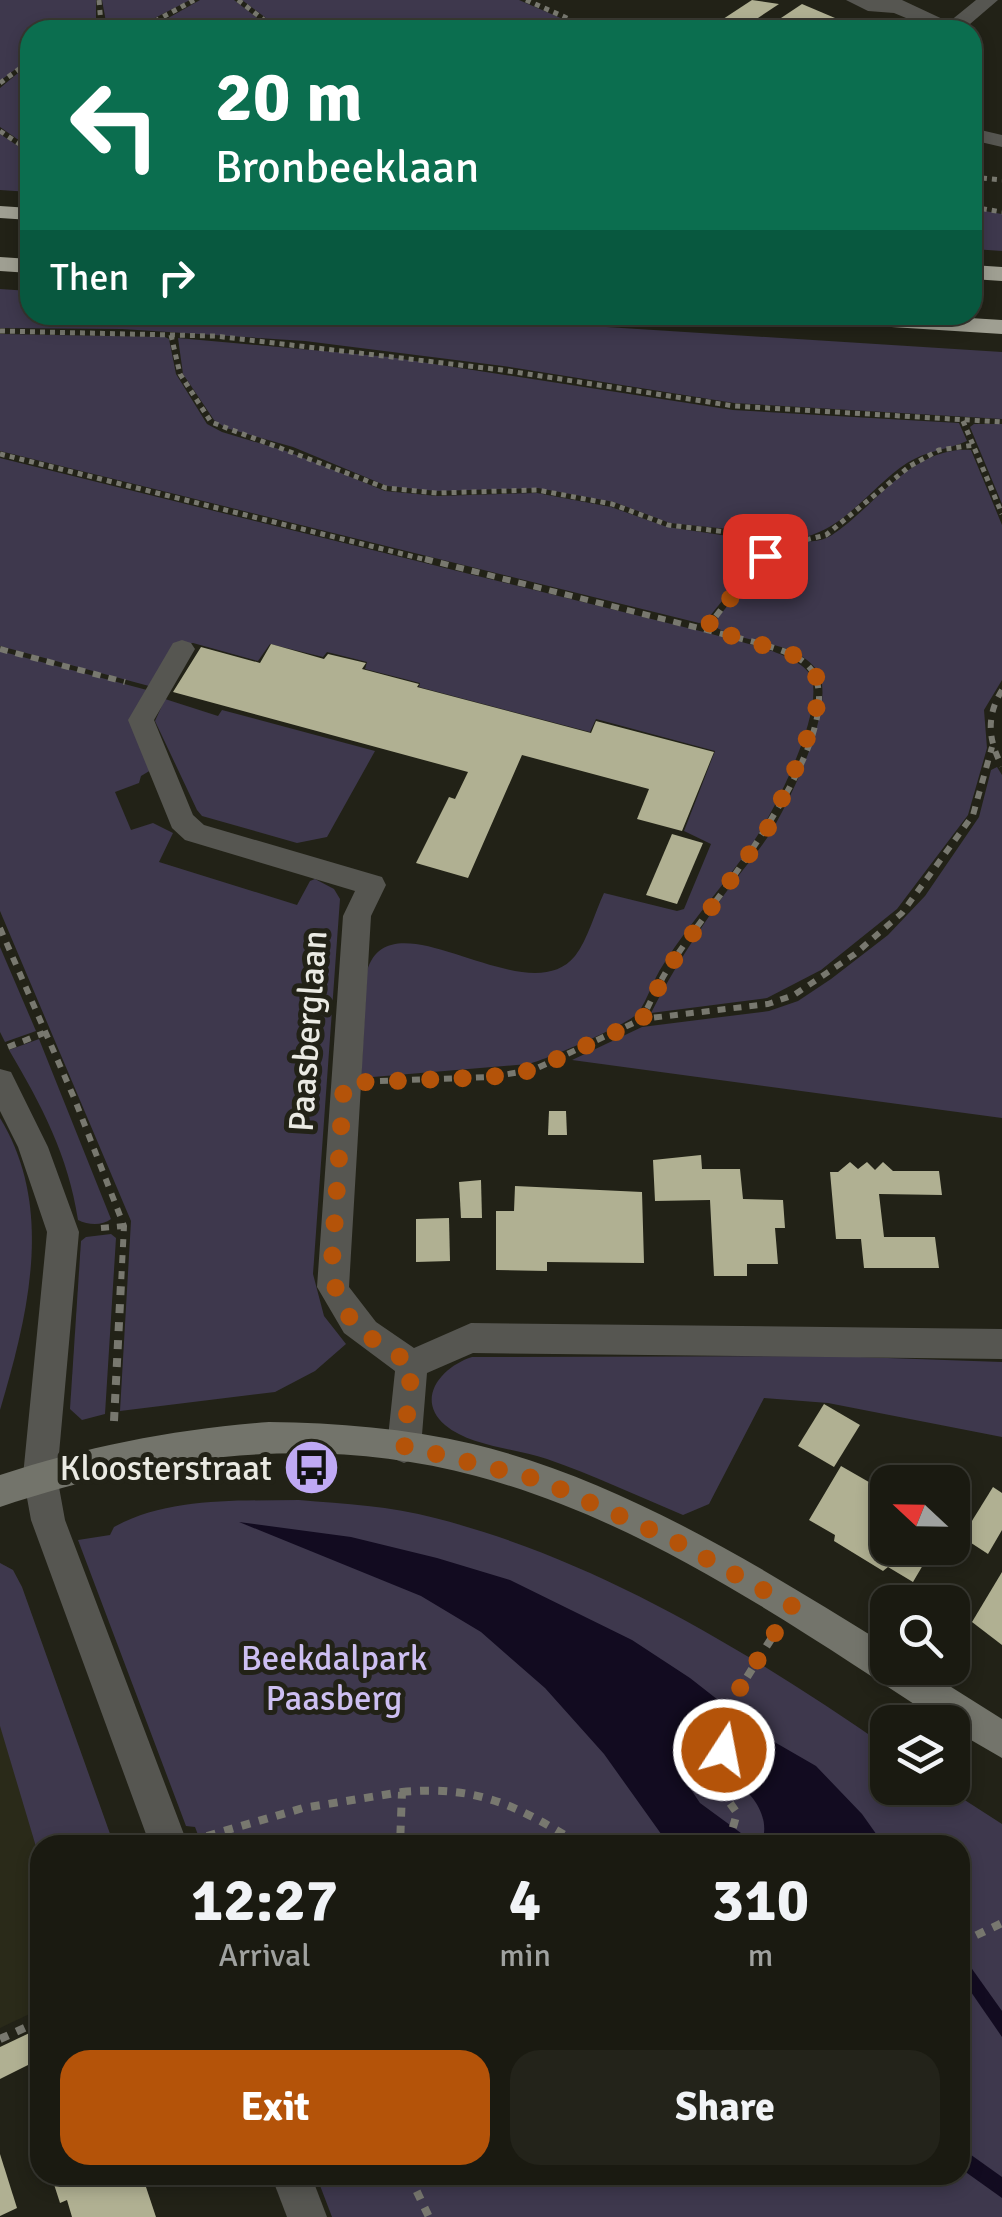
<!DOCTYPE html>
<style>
:root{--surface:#1a1a11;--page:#23231a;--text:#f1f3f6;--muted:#9fa19f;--line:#383831;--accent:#b45309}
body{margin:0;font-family:Signika,sans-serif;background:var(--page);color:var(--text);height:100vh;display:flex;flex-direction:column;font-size:38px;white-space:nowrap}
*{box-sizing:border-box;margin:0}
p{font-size:32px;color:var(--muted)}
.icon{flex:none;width:55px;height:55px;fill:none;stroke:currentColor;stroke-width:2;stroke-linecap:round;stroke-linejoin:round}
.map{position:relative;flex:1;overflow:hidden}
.side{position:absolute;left:30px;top:1835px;width:940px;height:350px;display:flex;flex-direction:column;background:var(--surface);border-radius:30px;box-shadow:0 5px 15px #0003,0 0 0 2px var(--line)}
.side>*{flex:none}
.top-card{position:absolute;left:20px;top:20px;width:962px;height:305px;border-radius:30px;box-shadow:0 5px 15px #0003,0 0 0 2px var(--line);background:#0b6e4f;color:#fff;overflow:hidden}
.needle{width:65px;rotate:292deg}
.tools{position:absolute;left:870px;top:1465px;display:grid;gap:20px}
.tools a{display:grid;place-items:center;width:100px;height:100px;border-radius:20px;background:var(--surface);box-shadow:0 5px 15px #0003,0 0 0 2px var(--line);font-size:50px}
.pin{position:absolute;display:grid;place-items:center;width:85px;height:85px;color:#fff;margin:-42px;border-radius:20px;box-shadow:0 5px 15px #0006}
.me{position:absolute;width:110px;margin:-55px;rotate:11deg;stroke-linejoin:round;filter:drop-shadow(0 0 8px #0008)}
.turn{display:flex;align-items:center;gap:35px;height:210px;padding:0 30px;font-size:45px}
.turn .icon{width:130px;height:130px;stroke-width:2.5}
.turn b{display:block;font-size:70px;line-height:85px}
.then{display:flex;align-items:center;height:95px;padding:0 30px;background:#0003;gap:20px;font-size:38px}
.eta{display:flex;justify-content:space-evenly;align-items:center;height:170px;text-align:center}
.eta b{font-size:60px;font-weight:700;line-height:70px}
.cta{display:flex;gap:20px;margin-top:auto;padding:20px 30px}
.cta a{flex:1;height:115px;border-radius:30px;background:var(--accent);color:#fff;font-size:40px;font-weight:700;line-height:115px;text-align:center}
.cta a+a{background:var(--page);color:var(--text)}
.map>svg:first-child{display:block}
.built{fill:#2a2a19}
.green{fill:#3e384d}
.water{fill:#120b20;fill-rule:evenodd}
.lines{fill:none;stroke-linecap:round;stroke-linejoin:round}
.stream{fill:#120b20;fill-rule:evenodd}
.building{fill:#b0b092}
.path-far2{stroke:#78786f;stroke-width:5;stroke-dasharray:5 5;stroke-linecap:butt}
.path-far1{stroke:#78786f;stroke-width:6;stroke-dasharray:8 8;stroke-linecap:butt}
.path{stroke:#78786f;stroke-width:8;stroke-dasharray:9 9;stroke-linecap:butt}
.street{fill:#565651;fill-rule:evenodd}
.secondary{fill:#73746b;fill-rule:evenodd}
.highway{fill:#9f9f92;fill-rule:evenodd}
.route{stroke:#b45309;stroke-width:18;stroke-dasharray:0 32.4}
.labels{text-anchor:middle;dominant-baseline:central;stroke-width:10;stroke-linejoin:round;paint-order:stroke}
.street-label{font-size:35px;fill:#eaeae3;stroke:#222217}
.poi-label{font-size:35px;fill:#eaeae3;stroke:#222217;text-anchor:end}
.park-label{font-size:35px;fill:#cdbff2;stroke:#222217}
</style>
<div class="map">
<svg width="1002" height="2217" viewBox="0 0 1002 2217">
<rect width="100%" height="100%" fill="#222217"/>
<polygon class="built" points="0,1563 13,1570 22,1587 114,1845 40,1845 40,2009 0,2028"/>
<g class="green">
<polygon points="0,0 96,0 96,24 80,30 30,30 30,58 0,81"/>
<polygon points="102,0 190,0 145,23 106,22"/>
<polygon points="200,0 234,0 273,30 147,30"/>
<polygon points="242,0 519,0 586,29 282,30"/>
<polygon points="30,63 30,148 0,127 0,88"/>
<polygon points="0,134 30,154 30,192 0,190"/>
<polygon points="973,209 1002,214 1002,251 973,249"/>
<polygon points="0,289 30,291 30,315 419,315 1002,352 1002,419 734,403 503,366 305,341 122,329 0,328"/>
<polygon points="0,334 165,337 169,339 176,374 207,424 222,432 289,452 385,491 437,496 537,493 611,507 667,527 770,542 705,622 699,623 0,451"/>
<path d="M178,338L389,357L733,410L959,423L967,441C947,450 928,450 907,463C872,486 846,527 805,537L670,523L614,502L538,488L437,491L387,486L293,447L226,428L214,420L183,374Z"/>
<polygon points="974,424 1002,424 1002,504 970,427"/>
<path d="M971,450L1002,525V680L984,710L987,748L968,815L897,909L821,970L767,998L651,1013C672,971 697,933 724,895C740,872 760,851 774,827C791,797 840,698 816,669C792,638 741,645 712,625L778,543C796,539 815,546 832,535C876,506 912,446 971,450Z"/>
<path d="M0,458L704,632C730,640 794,651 809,673C828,701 781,796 765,823C736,873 694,916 663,965C653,980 648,999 638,1013C629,1024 546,1060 528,1064L361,1078L367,971C391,891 526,1016 575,956C588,939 595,912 604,893L677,911L684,909L711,844L684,831L715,751L596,719L590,732L419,687L420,683L365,669L367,662L327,652L323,657L270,644L258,661L193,643L175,645L149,686L0,646Z"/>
<polygon points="0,651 147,690 151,770 141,776 139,783 115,792 131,830 153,823 173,833 159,862 297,905 310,881 315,879 334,889 340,899 313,1274 324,1316 346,1344 315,1371 275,1392 120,1411 131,1221 0,911"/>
<polygon points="165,699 218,716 222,710 375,751 327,837 297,843 202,816 197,810 155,721"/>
<polygon points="997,767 1002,775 1002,1118 572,1060 642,1027 769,1011 798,1001 831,979 888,935 925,896 979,817 991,770"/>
<polygon points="0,947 36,1031 5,1042 0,1032"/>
<path d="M39,1039L111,1219C102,1226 88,1225 78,1220C68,1155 42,1106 9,1050Z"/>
<path d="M0,1118C55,1208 28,1315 0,1410Z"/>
<polygon points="111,1234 116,1238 105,1414 82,1420 70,1409 81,1241 86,1237"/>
<path d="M831,1356L1002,1362V1437L828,1403L764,1398L709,1504L683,1515C638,1496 593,1475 547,1459C516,1448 471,1447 445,1425C414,1398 443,1366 472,1357Z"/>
<path d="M299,1500C345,1504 391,1506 435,1518C599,1560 749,1652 887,1747L888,1788H946L1002,1824V2217H332L316,2175H960V1845H202L195,1827L186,1826L78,1540L110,1535L114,1527C169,1497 238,1501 299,1500Z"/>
<polygon points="0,1563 13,1570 22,1587 114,1845 40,1845 40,1860 0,1726"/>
</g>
<g class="water">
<path d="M239,1522L351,1537L437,1558L510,1580L632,1640L690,1678L764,1736L816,1766L862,1814L884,1845H669L604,1754L545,1688L481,1632L421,1596ZM693,1763C723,1766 768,1798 764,1833L745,1836L700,1803L686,1782Z"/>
<polygon points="960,1952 1002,2011 1002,2037 960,1976"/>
</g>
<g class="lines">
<polygon class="stream" points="960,2147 1002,2177 1002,2198 960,2168"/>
</g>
<g class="building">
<polygon points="752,0 779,4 740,30 720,21"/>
<polygon points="802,4 835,18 818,30 763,30"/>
<polygon points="271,644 324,659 328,654 366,663 362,669 419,684 417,687 591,733 596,721 714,752 682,831 637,819 649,789 522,755 468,878 416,863 449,797 455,799 468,772 173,692 201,647 260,663"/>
<polygon points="672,834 703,843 677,904 646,895"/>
<polygon points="549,1111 566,1111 567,1135 548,1135"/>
<polygon points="701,1155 702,1169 740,1169 743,1199 783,1200 785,1228 775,1228 778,1264 747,1264 747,1276 714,1276 710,1200 655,1201 653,1160"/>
<polygon points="850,1162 858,1169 867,1162 875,1170 883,1162 893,1171 939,1171 942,1195 879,1194 884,1237 935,1237 939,1268 864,1268 861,1239 836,1239 830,1172 838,1172"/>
<polygon points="481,1180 482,1218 461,1218 459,1182"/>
<polygon points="515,1186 642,1192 644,1263 547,1262 547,1271 496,1270 496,1211 514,1211"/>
<polygon points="449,1218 450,1261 416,1262 416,1219"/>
<polygon points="824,1404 860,1425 834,1467 798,1446"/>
<polygon points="841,1466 888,1493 888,1548 933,1548 913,1582 888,1567 883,1571 834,1541 835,1535 809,1520"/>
<polygon points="993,1487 1002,1493 1002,1530 988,1554 962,1537"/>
<polygon points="1002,1572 1002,1645 972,1622"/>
<polygon points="40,2028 40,2059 0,2079 0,2047"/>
<polygon points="0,2154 17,2208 0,2216"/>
<polygon points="51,2175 142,2175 156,2217 72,2217 67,2200 60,2203"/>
</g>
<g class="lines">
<g class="path-far2">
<polyline points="99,0 101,24"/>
<polyline points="238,0 277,30"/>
<polyline points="526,0 594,30"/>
<polyline points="87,30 101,24 146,26 194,0"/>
<polyline points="0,83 30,61"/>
<polyline points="0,131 30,151"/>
<polyline points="972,177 1002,180"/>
<polyline points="972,207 1002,212"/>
<polyline points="0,331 215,336 502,370 734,406 1002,422"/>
<polyline points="171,335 180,374 211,422 386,488 437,493 537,490 612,504 668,525 776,538"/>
<polyline points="963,421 1002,514"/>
<polyline points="0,454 435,562"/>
<polyline points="758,562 776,538 805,540 826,535 910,466 939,450 974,445"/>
</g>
<g class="path-far1">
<path d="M425,559L762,644C780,650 805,656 814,674C847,743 707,908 671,964C659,982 651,1001 642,1019L768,1004L794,995L855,954L902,913L973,815L992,747"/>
<polyline points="706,629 760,559"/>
<polyline points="0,649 125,682"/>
<path d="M1002,690C986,716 988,740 1002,766"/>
<polyline points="0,928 75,1100 124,1226 121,1285"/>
<polyline points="8,1047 44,1033"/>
<polyline points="380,1081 490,1077 533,1070 642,1019"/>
<polyline points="101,1228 124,1226"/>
</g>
<g class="path">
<polyline points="114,1421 121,1283"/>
<path d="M402,1792C478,1785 518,1806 581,1845"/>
<polyline points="207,1836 303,1808 402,1792 400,1845"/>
<polyline points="728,1845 737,1813 720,1789 719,1777 735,1696 773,1636"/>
<polyline points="960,1943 1002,1923"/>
<polyline points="0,2039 40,2021"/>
<polyline points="409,2175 429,2217"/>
</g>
<g class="street">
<polygon points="846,0 902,0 949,22 976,0 998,0 963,30 935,30 894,13 868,11"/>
<polygon points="972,128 1002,135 1002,147 972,140"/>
<polygon points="182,640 191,643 195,649 154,720 193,815 204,825 382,877 386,885 371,916 349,1287 376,1322 414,1348 471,1323 1002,1329 1002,1359 473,1353 427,1373 421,1447 416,1458 404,1463 392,1458 387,1447 395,1371 344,1333 317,1287 343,916 355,891 185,840 172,828 128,720 173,643"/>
<polygon points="0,1069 11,1072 48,1147 79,1232 57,1476 65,1520 188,1845 150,1845 31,1520 23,1476 47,1232 18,1147 0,1111"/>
<polygon points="271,2175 311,2175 327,2217 287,2217"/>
</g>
<path class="secondary" d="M269,1422C338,1423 405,1428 473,1444C622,1480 759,1566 888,1646V1668H921L1002,1719V1758L952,1729V1722H942C796,1628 646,1521 476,1476C317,1433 154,1455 0,1507V1475C89,1446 176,1429 269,1422Z"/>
<g class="highway">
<polygon points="0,206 30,208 30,220 0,218"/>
<polygon points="0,257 30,259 30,273 0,271"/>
<polygon points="972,265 1002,267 1002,281 972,279"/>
<polygon points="802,315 922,315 1002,320 1002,334 813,322"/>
</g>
</g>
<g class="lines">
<path class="route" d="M724,1750L735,1696L792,1606L673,1540L540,1480L404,1446L412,1364C365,1336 334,1319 332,1261L344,1083L490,1077L533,1070L642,1020L667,970L770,825L802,754L818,703L820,684L812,669L792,654L706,628L765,556"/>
</g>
<defs>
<symbol id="bus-disc" viewBox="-11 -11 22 22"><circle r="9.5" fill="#bfa9f4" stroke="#222217"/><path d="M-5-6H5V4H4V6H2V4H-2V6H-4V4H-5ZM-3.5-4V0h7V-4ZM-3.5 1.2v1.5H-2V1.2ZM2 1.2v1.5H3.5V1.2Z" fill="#111"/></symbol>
</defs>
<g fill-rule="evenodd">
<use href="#bus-disc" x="280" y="1436" width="63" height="63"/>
</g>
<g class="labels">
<g class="street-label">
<text transform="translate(308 1031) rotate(-86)">Paasberglaan</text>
</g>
<g class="poi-label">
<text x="272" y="1468">Kloosterstraat</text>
</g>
<g class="park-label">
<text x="334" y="1658">Beekdalpark<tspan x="334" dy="40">Paasberg</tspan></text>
</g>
</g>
</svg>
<div class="tools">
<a><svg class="needle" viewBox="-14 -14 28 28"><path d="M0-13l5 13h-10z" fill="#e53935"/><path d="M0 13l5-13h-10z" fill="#9fa19f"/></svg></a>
<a><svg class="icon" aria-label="search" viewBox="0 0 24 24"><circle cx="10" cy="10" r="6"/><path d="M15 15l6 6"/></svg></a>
<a><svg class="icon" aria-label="layers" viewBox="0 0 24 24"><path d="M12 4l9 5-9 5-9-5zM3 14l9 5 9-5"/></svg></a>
</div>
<div class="pin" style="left:765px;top:556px;background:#d93025"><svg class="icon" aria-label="arrive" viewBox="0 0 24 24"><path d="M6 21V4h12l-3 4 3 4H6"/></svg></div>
<svg class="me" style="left:724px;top:1750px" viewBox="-20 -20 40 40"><circle r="17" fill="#b45309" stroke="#fff" stroke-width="3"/><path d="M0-11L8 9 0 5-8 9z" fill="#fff"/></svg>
<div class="top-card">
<div class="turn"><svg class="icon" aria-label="left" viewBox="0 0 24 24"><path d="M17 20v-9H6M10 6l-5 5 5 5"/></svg><div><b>20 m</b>Bronbeeklaan</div></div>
<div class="then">Then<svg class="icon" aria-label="right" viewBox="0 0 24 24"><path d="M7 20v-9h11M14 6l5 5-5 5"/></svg></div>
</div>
<section class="side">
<div class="eta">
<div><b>12:27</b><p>Arrival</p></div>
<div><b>4</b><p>min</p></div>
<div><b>310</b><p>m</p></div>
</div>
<div class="cta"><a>Exit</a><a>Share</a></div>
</section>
</div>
